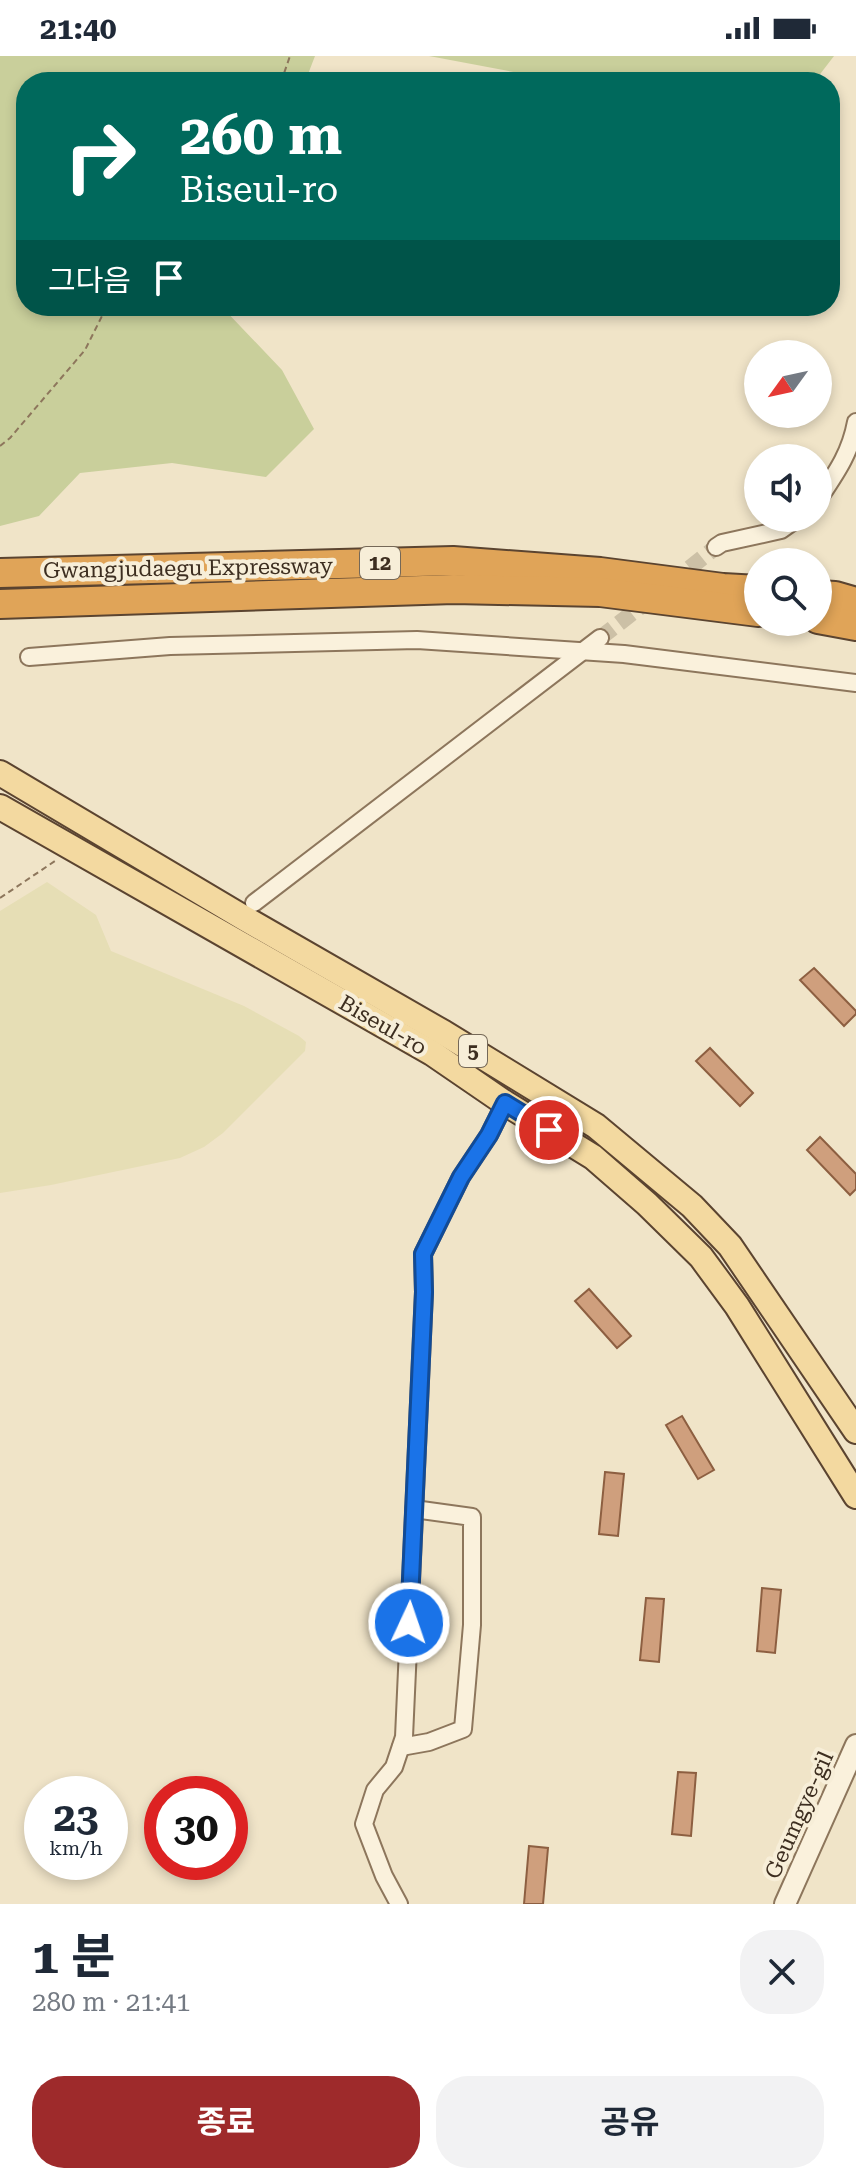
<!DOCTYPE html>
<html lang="ko">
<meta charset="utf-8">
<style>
:root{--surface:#fff;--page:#f2f2f3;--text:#1f2937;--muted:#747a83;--accent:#9e2a2b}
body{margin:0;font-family:"Roboto Serif","Noto Sans KR",serif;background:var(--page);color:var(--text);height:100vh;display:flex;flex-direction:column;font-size:30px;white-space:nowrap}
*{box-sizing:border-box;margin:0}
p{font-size:26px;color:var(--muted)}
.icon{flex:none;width:44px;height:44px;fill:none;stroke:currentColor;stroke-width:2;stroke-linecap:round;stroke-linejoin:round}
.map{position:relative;height:1848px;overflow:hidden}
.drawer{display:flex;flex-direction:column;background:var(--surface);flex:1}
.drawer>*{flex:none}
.hud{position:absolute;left:16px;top:16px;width:824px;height:244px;border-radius:32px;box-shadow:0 4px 12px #0003;background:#00695c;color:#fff;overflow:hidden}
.needle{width:52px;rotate:237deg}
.buttons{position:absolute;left:744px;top:284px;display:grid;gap:16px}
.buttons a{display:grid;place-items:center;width:88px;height:88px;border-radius:50%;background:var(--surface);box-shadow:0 4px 12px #0003;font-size:40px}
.speed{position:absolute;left:24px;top:1720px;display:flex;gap:16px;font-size:40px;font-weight:700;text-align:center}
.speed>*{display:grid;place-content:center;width:104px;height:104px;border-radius:50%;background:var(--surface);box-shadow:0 4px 12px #0003;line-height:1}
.speed small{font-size:20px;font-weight:400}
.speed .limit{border:12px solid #d22;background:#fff;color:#111}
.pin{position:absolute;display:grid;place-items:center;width:68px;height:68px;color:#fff;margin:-34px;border:4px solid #fff;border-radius:50%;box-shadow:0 2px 8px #0007}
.me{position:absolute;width:88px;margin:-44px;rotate:3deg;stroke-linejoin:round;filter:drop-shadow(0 0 6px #0008)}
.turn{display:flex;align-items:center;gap:28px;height:168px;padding:0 32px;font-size:36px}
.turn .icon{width:104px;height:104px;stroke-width:2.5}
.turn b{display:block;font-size:56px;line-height:68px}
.then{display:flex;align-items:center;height:76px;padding:0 32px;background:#0003;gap:16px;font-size:30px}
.round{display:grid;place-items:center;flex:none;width:84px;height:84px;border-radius:32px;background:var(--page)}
.summary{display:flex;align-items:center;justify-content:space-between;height:136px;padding:0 32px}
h1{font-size:48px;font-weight:700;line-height:60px}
.action{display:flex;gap:16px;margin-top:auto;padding:16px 32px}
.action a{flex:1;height:92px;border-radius:32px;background:var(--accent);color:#fff;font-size:32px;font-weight:700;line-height:92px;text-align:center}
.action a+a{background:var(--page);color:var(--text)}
.status{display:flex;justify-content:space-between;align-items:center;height:56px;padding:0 40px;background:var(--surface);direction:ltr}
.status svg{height:22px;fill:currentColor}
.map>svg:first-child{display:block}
.farmland{fill:#e6deb5}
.green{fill:#c9cf9b}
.building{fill:#cf9f7d;stroke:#8d5f41;stroke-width:2}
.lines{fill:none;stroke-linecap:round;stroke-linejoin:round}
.minor-tunnel{stroke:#ccc0a6;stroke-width:16;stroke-dasharray:16 8;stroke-linecap:butt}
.minor-casing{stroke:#8d765c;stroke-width:20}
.tertiary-casing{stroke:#8d765c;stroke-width:24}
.primary-casing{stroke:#5b4430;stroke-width:28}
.motorway-casing{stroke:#5b4430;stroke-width:32}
.path{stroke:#8d765c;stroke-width:2;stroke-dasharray:6 4;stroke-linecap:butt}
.minor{stroke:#faf1dc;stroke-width:16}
.tertiary{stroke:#faf1dc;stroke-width:20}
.primary{stroke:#f3d9a0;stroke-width:24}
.motorway{stroke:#e0a458;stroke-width:28}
.route-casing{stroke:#114b97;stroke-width:20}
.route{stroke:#1a73e8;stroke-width:14}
.labels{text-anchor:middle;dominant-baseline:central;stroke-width:8;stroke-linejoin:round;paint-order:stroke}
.shield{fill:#f7eed8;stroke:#756857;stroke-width:2}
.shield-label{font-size:20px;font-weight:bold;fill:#3d2e20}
.street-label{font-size:22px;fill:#3d2e20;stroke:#f7eed8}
</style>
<div class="status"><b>21:40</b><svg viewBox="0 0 49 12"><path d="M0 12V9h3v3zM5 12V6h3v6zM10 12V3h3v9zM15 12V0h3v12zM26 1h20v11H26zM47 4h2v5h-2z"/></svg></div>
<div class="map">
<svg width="856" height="1848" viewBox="0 0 856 1848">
<rect width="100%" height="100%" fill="#f0e4c8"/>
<polygon class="farmland" points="47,826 96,859 111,895 244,950 299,980 306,986 305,995 223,1077 204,1091 180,1102 51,1129 0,1137 0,855"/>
<g class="green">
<polygon points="0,0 315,0 305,26 26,26 26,250 221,250 282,314 314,373 266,421 172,407 80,417 39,460 0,470"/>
<polygon points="429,0 834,0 814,26 567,26"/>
</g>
<g class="building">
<polygon points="814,912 856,955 856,958 844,970 800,924"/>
<polygon points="710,992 753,1037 740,1050 696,1005"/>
<polygon points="820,1081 856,1118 856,1133 850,1139 807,1094"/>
<polygon points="589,1233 631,1280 617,1292 575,1245"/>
<polygon points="682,1360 714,1414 698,1423 666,1369"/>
<polygon points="605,1416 624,1418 618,1480 599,1478"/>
<polygon points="762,1532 781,1534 775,1597 757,1595"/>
<polygon points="646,1542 664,1543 659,1606 640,1604"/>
<polygon points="678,1716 696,1717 691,1780 672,1778"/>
<polygon points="529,1790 548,1792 543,1848 524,1848"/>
</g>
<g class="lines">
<g class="minor-tunnel">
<polyline points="671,527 716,491"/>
<polyline points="600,582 653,541"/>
</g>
<defs>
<g id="minor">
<path d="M818,444C836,417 850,398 856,366"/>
<polyline points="716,491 722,487 781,474 798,462"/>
<polyline points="29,601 170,590 417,584 624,598 856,627"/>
<polyline points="254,847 600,582"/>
<polyline points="401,1691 429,1686 463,1673 472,1569 472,1461 414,1453"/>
<polyline points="399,1848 384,1820 364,1768 375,1734 394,1711 404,1681 424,1236 423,1198 461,1121 489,1079 505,1047"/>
</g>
<polyline id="tertiary" points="785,1848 856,1689"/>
<g id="primary">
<polyline points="0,717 244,862 444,977 596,1070 692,1150 730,1190 856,1375"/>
<polyline points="0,751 432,997 505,1047 593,1101 647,1148 701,1201 737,1250 856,1440"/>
</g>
<g id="motorway">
<polyline points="0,517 453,505 600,516 723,532 758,534"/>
<polyline points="818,539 835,540 856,546"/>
<polyline points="0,548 454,533 600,536 758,556"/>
<polyline points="818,563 856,570"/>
</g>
</defs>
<use href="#minor" class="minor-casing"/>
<use href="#tertiary" class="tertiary-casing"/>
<use href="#primary" class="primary-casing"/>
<use href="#motorway" class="motorway-casing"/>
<g class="path">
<polyline points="281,26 290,0"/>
<polyline points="0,390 10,382 85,294 107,250"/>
<polyline points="0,842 55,805"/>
</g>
<use href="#minor" class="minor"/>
<use href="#tertiary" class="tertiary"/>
<use href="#primary" class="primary"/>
<use href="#motorway" class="motorway"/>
</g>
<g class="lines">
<defs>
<polyline id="route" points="409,1567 424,1236 423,1198 461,1121 489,1079 505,1047 549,1074"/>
</defs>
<use href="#route" class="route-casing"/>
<use href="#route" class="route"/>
</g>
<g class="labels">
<g class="shield">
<rect x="360" y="491" width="40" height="32" rx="6"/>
<rect x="459" y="979" width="28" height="32" rx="6"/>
</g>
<g class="shield-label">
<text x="380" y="507">12</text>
<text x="473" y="995">5</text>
</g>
<g class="street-label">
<text transform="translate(188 512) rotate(-1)">Gwangjudaegu Expressway</text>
<text transform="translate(383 969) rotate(30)">Biseul-ro</text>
<text transform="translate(799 1759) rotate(-66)">Geumgye-gil</text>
</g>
</g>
</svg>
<div class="buttons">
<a><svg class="needle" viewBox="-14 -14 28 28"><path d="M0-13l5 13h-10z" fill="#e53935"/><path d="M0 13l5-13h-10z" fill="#747a83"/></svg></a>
<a><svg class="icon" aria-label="sound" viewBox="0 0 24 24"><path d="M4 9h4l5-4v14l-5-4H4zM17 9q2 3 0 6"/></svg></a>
<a><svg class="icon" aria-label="search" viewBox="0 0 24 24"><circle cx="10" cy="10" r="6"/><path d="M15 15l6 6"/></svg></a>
</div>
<div class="speed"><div>23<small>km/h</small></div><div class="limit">30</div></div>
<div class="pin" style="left:549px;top:1074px;background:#d93025"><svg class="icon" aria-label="arrive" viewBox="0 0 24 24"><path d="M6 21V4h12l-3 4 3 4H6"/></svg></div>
<svg class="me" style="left:409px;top:1567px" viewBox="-20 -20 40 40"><circle r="17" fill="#1a73e8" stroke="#fff" stroke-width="3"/><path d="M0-11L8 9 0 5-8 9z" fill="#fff"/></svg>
<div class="hud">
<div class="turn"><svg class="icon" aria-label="right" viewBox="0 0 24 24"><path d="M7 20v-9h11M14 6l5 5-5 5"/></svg><div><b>260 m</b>Biseul-ro</div></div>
<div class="then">그다음<svg class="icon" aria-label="arrive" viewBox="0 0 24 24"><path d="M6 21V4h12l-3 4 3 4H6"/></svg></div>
</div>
</div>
<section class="drawer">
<div class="summary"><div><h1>1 분</h1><p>280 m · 21:41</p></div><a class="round"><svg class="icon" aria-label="close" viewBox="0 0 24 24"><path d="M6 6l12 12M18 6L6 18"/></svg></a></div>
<div class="action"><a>종료</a><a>공유</a></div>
</section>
